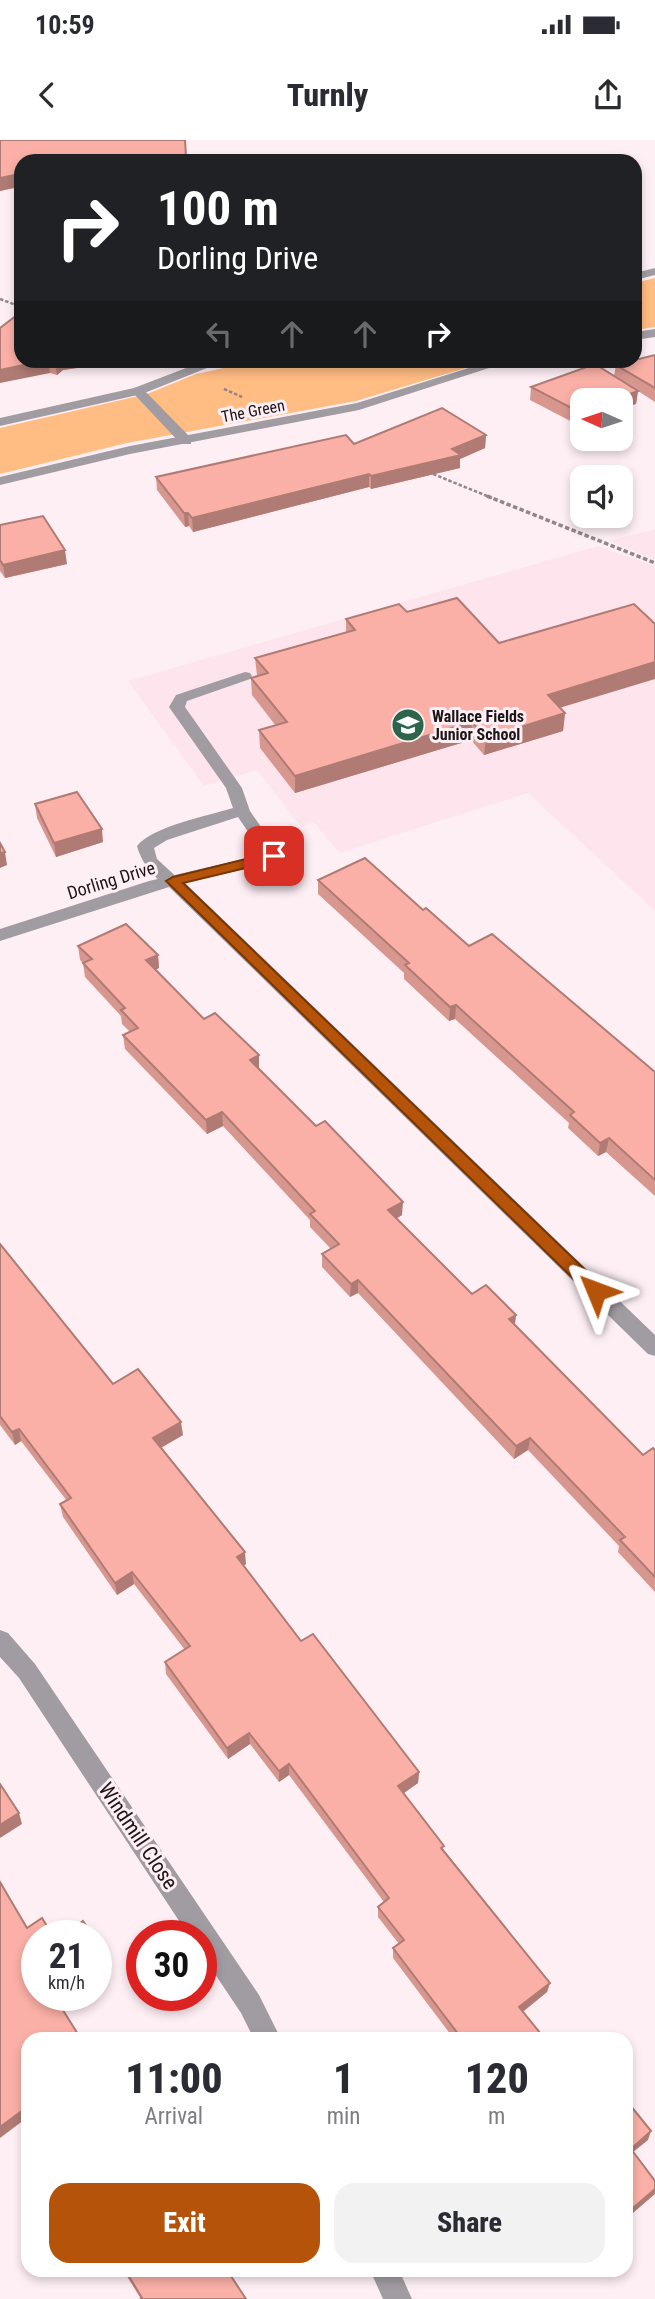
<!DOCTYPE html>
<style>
:root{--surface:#fff;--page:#f2f2f3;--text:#2b2b33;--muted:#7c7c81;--accent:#b45309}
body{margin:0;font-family:"Roboto Condensed",sans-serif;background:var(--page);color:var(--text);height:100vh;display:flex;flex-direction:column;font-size:26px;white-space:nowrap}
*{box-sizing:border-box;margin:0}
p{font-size:23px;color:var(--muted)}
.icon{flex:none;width:38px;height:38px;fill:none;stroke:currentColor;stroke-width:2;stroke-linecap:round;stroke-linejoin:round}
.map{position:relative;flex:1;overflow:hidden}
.sheet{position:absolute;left:21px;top:1892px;width:612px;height:245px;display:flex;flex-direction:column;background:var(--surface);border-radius:21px;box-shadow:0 4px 10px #0003}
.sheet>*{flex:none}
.banner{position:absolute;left:14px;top:14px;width:628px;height:214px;border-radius:21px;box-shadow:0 4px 10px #0003;background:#202124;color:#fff;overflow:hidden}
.needle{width:46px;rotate:273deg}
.buttons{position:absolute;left:570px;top:248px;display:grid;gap:14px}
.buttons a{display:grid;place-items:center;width:63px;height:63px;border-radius:14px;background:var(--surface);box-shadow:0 4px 10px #0003;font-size:35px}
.speed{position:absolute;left:21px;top:1780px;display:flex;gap:14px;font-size:35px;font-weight:700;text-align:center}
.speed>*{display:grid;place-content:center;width:91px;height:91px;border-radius:50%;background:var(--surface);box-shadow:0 4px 10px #0003;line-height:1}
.speed small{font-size:18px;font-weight:400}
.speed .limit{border:10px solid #d22;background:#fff;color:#111}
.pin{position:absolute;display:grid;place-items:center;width:60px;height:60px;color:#fff;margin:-30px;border-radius:14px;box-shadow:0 4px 10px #0006}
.me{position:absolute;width:77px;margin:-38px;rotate:314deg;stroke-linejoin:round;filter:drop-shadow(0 0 5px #0008)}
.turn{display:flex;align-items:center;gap:24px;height:147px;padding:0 28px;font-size:32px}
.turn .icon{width:91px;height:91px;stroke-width:2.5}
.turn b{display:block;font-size:49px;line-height:60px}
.lanes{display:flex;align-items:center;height:66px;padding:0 28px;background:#0003;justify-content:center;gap:35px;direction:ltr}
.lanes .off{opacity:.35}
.eta{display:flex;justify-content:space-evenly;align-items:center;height:119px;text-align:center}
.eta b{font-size:42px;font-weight:800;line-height:49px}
.action{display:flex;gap:14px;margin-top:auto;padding:14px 28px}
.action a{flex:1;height:80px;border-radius:21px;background:var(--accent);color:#fff;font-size:28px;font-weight:800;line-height:80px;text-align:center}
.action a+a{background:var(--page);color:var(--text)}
.status{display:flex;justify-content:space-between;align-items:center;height:49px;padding:0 35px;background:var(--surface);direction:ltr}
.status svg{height:19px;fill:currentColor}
header{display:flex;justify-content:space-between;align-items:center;height:91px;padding:0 28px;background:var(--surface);font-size:32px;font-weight:800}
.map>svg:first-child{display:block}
.built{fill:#fee4ed}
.green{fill:#ffbc83}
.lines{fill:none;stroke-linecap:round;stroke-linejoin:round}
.path-far1{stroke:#91878a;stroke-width:2.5;stroke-dasharray:3.5 2;stroke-linecap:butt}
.path{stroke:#91878a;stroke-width:3.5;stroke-dasharray:4.5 2.5;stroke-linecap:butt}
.service{fill:#a19ca1;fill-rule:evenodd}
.minor{fill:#a19ca1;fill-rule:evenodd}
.wall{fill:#d7978f}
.shaded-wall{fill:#af7b74}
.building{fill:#fab0a6;stroke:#af7b74;stroke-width:2}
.route{fill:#b45309;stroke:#753606;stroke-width:2}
.labels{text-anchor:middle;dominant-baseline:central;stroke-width:6;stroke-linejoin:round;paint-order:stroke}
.far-street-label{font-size:16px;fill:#1b1517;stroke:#feeff4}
.far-poi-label{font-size:16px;font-weight:bold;fill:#1b1517;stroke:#feeff4;text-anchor:start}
.street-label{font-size:18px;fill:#1b1517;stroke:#feeff4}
.near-street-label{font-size:21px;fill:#1b1517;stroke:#feeff4}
</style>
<div class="status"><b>10:59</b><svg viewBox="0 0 49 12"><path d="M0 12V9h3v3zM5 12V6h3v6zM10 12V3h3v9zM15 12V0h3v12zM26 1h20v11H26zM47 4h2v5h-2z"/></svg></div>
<header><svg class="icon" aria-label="back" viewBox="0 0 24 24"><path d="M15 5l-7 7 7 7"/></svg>Turnly<svg class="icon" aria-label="share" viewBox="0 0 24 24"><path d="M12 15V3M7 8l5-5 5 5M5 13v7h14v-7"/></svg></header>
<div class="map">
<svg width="655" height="2159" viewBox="0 0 655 2159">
<rect width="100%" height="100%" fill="#feeff4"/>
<g class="built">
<polygon points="655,389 655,420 609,401"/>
<polygon points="598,406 655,426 655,771 528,653 339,713 314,682 301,687 257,630 204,646 128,541"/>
</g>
<g class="green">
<polygon points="655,138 655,187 635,190 635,143"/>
<polygon points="256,221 489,221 356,261 127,303 0,334 0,288 147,254 196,234"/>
</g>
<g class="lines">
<g class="path-far1">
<polyline points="0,159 21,167"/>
<polyline points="224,249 242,257"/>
<polyline points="428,332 492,358"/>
</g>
<polyline class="path" points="487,356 655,423"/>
<g class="service">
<polygon points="138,247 142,248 191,298 191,304 181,304 134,254 134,248"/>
<path d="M245,532L250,533L252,536L250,539L187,561L185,567L242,648L250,671L282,717L280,721H268L238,677L167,700L154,708L157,719L181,741L179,745C159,750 141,722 137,706C153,686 208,676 233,668L226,648L169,567L176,555Z"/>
</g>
<g class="minor">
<polygon points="655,128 655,135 635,140 635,133"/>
<polygon points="655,189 655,197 635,200 635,192"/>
<polygon points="207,220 227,220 142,254 0,286 0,278 134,248"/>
<polygon points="494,220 514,220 359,270 130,314 0,345 0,337 130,306 357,263"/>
<polygon points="274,712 280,713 282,717 280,721 185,743 655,1195 655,1216 648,1214 169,747 0,801 0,789 149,741"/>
<polygon points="0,1490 8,1493 35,1524 259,1855 281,1899 254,1899 241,1873 201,1813 201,1796 189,1796 19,1538 0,1517"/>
<polygon points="370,2130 399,2130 412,2159 383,2159"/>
</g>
</g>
<g class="wall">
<polygon points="0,0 186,21 21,21 21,47 0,51"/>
<polygon points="0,188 77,220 77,228 63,230 57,235 50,233"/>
<polygon points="655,215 655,262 638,251 636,264 583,261 583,283 578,285 530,260 531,247 614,236 616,225"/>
<polygon points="486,295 485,308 460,319 460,328 371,349 369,347 193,392 189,386 185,387 157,350 156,337 354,304"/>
<polygon points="0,385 67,424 5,438 0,431"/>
<polygon points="407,472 560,568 565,573 563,591 484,615 471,600 295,653 260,608 259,590 276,586 252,555 251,538 257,536 255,518 346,492 346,479"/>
<polygon points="35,664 103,702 56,717 37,678"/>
<polygon points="318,740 423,770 469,806 655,932 655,1056 606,1012 598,1016 568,988 569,983 455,879 449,881 404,839 404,833 318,754"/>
<polygon points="78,806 158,815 159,828 155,830 204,879 259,915 259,929 402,1075 396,1079 472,1154 516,1175 515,1185 643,1315 655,1310 655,1452 618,1412 619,1406 528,1310 514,1319 358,1153 350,1157 322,1127 322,1114 331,1109 310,1087 310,1080 223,986 207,994 125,909 123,895 130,892 122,884 121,876 85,837 83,823 80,820"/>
<polygon points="0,1104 113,1244 183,1295 161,1308 246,1424 243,1426 301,1501 419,1632 418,1643 404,1653 444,1710 550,1843 547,1852 523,1872 545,1899 454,1899 393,1818 393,1808 399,1804 378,1777 378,1767 384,1762 289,1635 279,1642 250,1604 228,1619 166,1534 165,1522 185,1510 134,1444 117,1455 63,1377 60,1364 67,1361 21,1301 15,1305 0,1285"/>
<polygon points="123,2130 227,2130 141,2159"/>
</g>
<g class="shaded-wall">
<polygon points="148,16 148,21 125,21"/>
<polygon points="186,16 186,21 159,21"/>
<polygon points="19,34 20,46 0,51 0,38"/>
<polygon points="48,220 50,233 0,243 0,230"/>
<polygon points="58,220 77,220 77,228 63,230 57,235 55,222"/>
<polygon points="638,251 636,264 621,269 621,261 610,261"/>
<polygon points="583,270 583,283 578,285 579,272"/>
<polygon points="486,295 485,308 460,319 460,328 371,349 371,336 452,309"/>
<polygon points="369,334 369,347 193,392 192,378"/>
<polygon points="184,373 188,373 189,386 185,387"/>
<polygon points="65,410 67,424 5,438 3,425"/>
<polygon points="655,522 655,539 546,572 548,555"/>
<polygon points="565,573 563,591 484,615 486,598"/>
<polygon points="472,582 471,600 295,653 295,636"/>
<polygon points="102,689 103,702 56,717 54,703"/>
<polygon points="5,712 7,725 0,728 0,713"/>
<polygon points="158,815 159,828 147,834 146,820"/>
<polygon points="456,865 455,879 449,881 450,867"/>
<polygon points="259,915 259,929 250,920"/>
<polygon points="222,972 223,986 207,994 206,980"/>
<polygon points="609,998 606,1012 598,1016 600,1003"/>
<polygon points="403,1062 402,1075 387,1084 388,1070"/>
<polygon points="358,1140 358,1153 350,1157 351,1144"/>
<polygon points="516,1175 514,1189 509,1179"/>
<polygon points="181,1282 183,1295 155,1311 153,1298"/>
<polygon points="19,1289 21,1301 15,1305 12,1292"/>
<polygon points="530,1298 528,1310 514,1319 516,1306"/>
<polygon points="245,1412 246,1424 238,1429 237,1417"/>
<polygon points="132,1432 134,1444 117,1455 115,1443"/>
<polygon points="249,1593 250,1604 228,1619 227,1608"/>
<polygon points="289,1624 289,1635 279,1642 279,1631"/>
<polygon points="419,1632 418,1643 398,1657 398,1646"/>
<polygon points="19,1673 22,1684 0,1698 0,1685"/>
<polygon points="110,1820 112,1829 96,1841 96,1829"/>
<polygon points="550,1843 547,1852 517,1876 519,1867"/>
<polygon points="61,1855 77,1855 59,1868 56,1859"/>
<polygon points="26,1968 28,1977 0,1998 0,1987"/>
<polygon points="651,1991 648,2000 627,2017 631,2009"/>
<polygon points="655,2049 655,2054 626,2079 626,2074"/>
</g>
<g class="building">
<polygon points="0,0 185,0 186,16 159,21 152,21 148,16 125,21 21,21 21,36 19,34 0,38"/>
<polygon points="21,172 21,220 47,220 0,230 0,188"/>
<polygon points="655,215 655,248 616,225 635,220"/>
<polygon points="595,224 638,251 610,261 583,261 583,270 579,272 531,247"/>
<polygon points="442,268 486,295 452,309 461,315 371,336 369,334 192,378 188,373 184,373 156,337 346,295 354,304"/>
<polygon points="43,376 65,410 3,425 0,420 0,385"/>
<polygon points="457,458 499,503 634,464 655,484 655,522 548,555 565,573 486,598 472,582 295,636 259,590 287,582 251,538 268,533 255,518 355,490 346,479 399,464 407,472"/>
<polygon points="77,652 102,689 54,703 35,664"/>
<polygon points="0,703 5,712 0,713"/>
<polygon points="365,718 423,770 426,768 469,806 492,794 655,932 655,1040 609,998 600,1003 570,975 574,972 456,865 450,867 405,825 409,823 318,740"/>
<polygon points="126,784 158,815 146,820 204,879 215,873 259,915 250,920 316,986 325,981 403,1062 388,1070 472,1154 486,1145 516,1175 509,1179 643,1315 653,1308 655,1310 655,1437 620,1400 625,1397 530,1298 516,1306 358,1140 351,1144 322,1114 339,1104 310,1074 315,1071 222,972 206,980 123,895 138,888 121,870 125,868 83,823 92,819 78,806"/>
<polygon points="0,1104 113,1244 138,1229 181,1282 153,1298 245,1412 237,1417 301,1501 313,1494 419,1632 398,1646 444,1706 441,1708 550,1843 519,1867 545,1899 462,1899 393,1808 404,1800 378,1767 389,1758 289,1624 279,1631 249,1593 227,1608 165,1522 190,1506 132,1432 115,1443 60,1364 71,1358 19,1289 12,1292 0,1276"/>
<polygon points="0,1644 19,1673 0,1685"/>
<polygon points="0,1742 27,1788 42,1778 53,1796 37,1796 37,1855 61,1855 56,1859 81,1899 28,1899 28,1971 26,1968 0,1987"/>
<polygon points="83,1781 93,1796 63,1796"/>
<polygon points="96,1800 110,1820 96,1829"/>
<polygon points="626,1960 651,1991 631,2009 655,2041 655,2049 626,2074"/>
<polygon points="125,2130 227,2130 246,2159 140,2159 142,2158"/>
</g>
<polygon class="route" points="274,712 281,716 279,720 183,743 602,1146 604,1151 602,1155 590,1155 166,741 173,737"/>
<defs>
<symbol id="school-disc" viewBox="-11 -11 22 22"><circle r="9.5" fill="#2d644b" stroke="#feeff4"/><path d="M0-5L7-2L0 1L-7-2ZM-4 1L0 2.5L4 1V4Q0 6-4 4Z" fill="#fff"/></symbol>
</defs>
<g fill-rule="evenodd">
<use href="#school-disc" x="389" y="566" width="38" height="38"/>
</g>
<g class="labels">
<g class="far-street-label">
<text transform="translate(253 271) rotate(-11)">The Green</text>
</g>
<g class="far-poi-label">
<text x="432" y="576">Wallace Fields<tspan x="432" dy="18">Junior School</tspan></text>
</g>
<g class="street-label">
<text transform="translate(111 740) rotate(-17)">Dorling Drive</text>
</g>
<g class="near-street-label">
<text transform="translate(138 1696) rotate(56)">Windmill Close</text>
</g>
</g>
</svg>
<div class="buttons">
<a><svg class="needle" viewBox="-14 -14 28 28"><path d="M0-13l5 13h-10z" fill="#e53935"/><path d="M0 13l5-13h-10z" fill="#7c7c81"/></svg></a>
<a><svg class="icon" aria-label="sound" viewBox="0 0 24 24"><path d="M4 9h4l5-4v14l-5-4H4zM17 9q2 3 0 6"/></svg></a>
</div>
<div class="speed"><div>21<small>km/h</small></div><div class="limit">30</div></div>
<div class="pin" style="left:274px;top:716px;background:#d93025"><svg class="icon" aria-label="arrive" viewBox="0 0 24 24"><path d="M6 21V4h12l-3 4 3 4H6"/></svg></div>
<svg class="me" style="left:596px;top:1151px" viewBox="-20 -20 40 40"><path d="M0-17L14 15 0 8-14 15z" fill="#b45309" stroke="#fff" stroke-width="4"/></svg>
<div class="banner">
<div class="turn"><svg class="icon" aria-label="right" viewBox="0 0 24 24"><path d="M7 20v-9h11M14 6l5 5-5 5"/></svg><div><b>100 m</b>Dorling Drive</div></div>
<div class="lanes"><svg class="icon off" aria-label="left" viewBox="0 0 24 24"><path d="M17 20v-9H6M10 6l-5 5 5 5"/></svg><svg class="icon off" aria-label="ahead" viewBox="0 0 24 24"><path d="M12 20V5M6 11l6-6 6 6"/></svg><svg class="icon off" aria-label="ahead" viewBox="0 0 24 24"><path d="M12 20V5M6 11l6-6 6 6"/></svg><svg class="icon" aria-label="right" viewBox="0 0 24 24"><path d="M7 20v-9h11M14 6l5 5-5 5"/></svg></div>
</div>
<section class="sheet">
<div class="eta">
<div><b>11:00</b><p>Arrival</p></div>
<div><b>1</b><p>min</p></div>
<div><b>120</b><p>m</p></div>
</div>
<div class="action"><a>Exit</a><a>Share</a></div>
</section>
</div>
